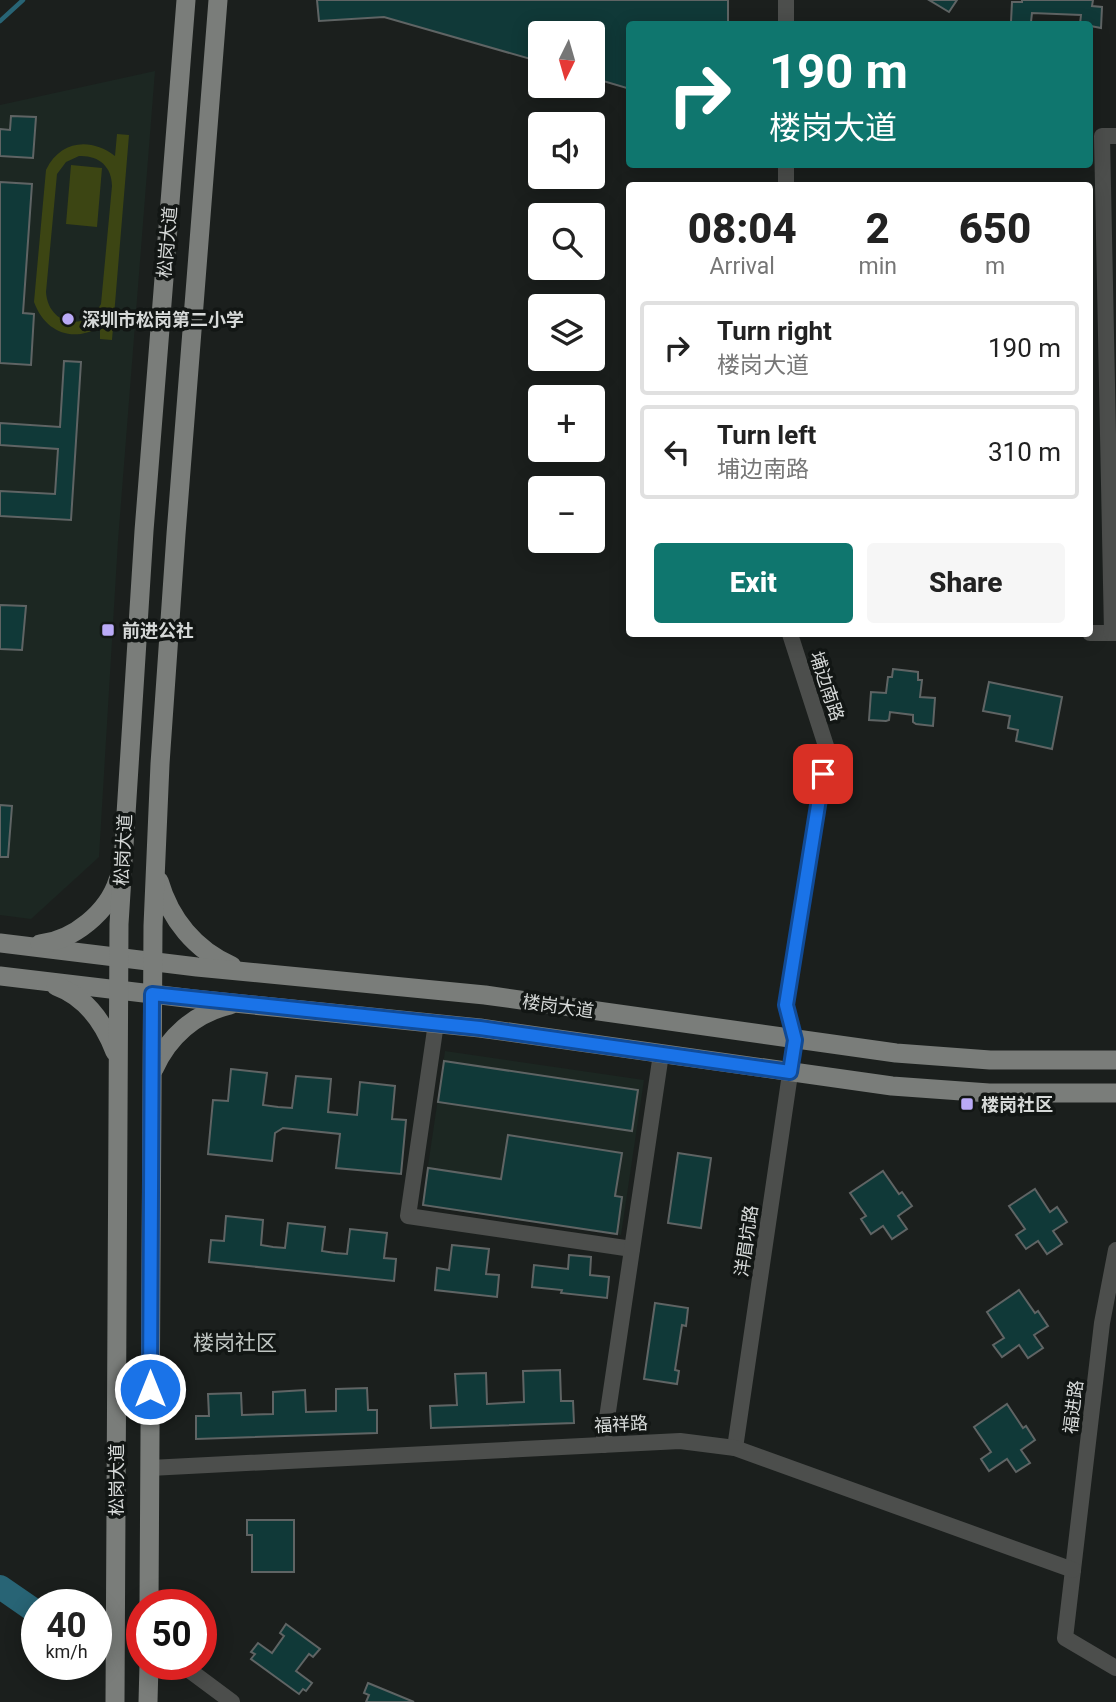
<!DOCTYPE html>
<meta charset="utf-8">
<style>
:root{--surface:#fff;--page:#f6f6f6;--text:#222;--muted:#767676;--line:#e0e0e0;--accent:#0f766e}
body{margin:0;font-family:Roboto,"Noto Sans SC",sans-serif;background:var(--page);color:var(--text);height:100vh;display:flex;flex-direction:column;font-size:26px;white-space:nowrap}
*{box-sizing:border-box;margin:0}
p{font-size:23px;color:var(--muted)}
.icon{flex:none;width:38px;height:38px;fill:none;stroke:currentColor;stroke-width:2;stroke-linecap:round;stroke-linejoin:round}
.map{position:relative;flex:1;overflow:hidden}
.drawer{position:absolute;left:626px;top:182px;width:467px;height:455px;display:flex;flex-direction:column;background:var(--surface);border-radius:7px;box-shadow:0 4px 18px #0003}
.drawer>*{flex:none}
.guide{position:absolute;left:626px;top:21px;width:467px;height:147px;border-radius:7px;box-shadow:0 4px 18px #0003;background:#0f766e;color:#fff;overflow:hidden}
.needle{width:46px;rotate:185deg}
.buttons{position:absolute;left:528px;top:21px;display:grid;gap:14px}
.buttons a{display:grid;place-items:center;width:77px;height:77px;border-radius:7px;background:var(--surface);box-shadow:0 4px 18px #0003;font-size:35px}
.speed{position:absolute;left:21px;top:1589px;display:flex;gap:14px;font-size:35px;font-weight:700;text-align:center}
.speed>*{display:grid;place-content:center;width:91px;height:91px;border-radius:50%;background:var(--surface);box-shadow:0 4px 18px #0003;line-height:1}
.speed small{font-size:18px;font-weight:400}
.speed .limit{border:10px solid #d22;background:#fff;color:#111}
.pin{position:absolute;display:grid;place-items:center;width:60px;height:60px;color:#fff;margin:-30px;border-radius:14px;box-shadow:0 4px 10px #0006}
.me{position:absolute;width:77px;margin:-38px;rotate:0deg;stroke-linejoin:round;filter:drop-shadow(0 0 5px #0008)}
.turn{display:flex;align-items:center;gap:24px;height:147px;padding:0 28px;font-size:32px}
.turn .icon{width:91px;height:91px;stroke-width:2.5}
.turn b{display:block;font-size:49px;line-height:60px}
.eta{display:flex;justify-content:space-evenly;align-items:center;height:119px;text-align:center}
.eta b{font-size:42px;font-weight:800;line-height:49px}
.button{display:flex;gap:14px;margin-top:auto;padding:14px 28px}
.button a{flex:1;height:80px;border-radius:7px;background:var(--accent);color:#fff;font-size:28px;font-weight:800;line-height:80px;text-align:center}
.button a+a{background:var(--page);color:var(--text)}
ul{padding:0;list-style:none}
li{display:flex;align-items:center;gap:21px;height:94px;margin:0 14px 10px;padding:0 14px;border:4px solid var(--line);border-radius:7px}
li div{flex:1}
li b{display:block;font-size:26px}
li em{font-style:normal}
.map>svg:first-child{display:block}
.built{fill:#1c2722}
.green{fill:#3c4513;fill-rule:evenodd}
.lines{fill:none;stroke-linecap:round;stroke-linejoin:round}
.stream{stroke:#286475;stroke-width:4.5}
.river{stroke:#286475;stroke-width:24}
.building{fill:#103938;stroke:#5f6464;stroke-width:2}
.minor{stroke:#4c4e4c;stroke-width:16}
.major{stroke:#7a7d7a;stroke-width:19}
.route-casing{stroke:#114b97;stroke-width:18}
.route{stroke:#1a73e8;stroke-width:12}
.poi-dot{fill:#baaaf7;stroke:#121614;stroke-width:2.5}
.labels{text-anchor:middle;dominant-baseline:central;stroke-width:7;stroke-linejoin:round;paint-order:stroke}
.street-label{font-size:18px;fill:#d6d9d8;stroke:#121614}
.poi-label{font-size:18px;font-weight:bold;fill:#d6d9d8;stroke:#121614;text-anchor:start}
.quarter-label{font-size:21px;fill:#bfc5c2;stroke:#121614}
</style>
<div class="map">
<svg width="1116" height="1702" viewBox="0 0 1116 1702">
<rect width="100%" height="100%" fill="#1b1f1d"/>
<g class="built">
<polygon points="155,71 118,541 99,857 31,919 0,915 0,105"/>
<polygon points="445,1051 644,1080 621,1235 422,1206"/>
</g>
<g class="green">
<path d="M117,134L129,135L112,340L100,339V327C72,343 45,332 34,302L46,170C60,141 90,137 115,156ZM79,156C98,155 112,166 112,186L101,304C86,333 48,325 46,292L57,174L66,162Z"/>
<polygon points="71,165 102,168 97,227 66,224"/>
</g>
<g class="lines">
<polyline class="stream" points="0,21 23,0"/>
<polyline class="river" points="0,1587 32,1609"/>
</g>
<g class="building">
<polygon points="317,0 728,0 728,24 630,24 630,89 593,78 593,33 541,33 541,62 384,17 319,21"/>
<polygon points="929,0 957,0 949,12"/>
<polygon points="1022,0 1093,0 1092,6 1102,7 1101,28 1080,24 1081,15 1032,13 1031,22 1011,22 1012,2 1022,2"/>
<polygon points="11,116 36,117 33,158 0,156 0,129 10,130"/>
<polygon points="0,182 32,184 23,313 34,314 31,365 0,363"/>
<polygon points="64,361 81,362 71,520 0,516 0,491 55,494 58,449 0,445 0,423 60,427"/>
<polygon points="0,605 26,606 22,650 0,649"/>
<polygon points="893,669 918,672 918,680 922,680 920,697 935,698 933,726 916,724 913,722 913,715 890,712 889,720 886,721 869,720 871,692 886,693 888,677 892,677"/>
<polygon points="989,682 1062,697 1052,749 1016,741 1018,730 1008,728 1010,716 983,711"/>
<polygon points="0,805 12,806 8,857 0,857"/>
<polygon points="444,1061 638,1090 632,1131 438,1102"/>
<polygon points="231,1069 267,1073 263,1105 278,1107 292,1108 296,1076 331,1079 328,1112 357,1115 360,1082 395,1086 392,1119 406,1120 401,1174 336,1168 340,1134 283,1128 275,1133 272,1161 208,1154 213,1100 228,1101"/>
<polygon points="508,1135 622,1153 615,1196 622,1197 617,1234 423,1205 428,1168 501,1179"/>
<polygon points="678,1153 711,1158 701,1228 668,1223"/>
<polygon points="883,1171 899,1194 902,1192 912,1206 898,1216 907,1229 892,1239 883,1226 871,1234 861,1219 866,1216 850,1193"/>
<polygon points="1035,1189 1050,1212 1057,1207 1067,1222 1053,1231 1062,1244 1047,1254 1038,1241 1026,1249 1016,1235 1025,1229 1009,1206"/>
<polygon points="226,1216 263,1220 261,1245 273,1247 285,1248 288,1223 325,1227 322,1251 335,1253 347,1254 350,1229 387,1233 384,1258 396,1259 394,1281 209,1262 211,1240 224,1241"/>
<polygon points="452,1245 489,1249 486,1274 499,1275 497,1297 435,1290 437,1268 449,1270"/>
<polygon points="569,1255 591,1257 590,1275 609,1277 607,1298 561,1293 562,1290 532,1287 534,1265 568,1269"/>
<polygon points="1019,1290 1035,1313 1038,1311 1048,1326 1034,1335 1043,1348 1028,1358 1019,1345 1002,1357 993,1345 1004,1338 987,1312"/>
<polygon points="655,1303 688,1308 686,1326 682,1325 675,1370 679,1371 677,1384 644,1379"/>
<polygon points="560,1370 561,1401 573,1401 574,1423 431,1428 430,1406 457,1405 455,1374 486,1373 487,1404 524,1402 523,1371"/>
<polygon points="367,1388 368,1410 377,1410 377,1433 196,1439 196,1416 209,1416 208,1394 241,1393 242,1415 273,1414 273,1392 305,1390 306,1412 336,1411 336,1389"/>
<polygon points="1007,1404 1023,1428 1026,1426 1035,1440 1021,1450 1030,1463 1016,1472 1007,1459 989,1471 981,1459 991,1452 974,1427"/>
<polygon points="247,1520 294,1520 294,1572 252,1572 252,1535 247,1535"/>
<polygon points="286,1624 320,1649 313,1657 309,1654 296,1671 312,1683 306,1691 303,1689 299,1694 251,1659 255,1654 251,1652 258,1643 272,1653 284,1636 280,1633"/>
<polygon points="368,1683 414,1702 366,1702 369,1695 364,1693"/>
</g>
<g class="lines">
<g class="minor">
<polyline points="786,0 786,24"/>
<polyline points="786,164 786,186"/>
<polyline points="1090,633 1116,633"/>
<polyline points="1112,633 1102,136 1116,136"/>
<polyline points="436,1023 408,1216 632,1249"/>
<polyline points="1116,1250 1102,1323 1065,1638 1116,1668"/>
<polyline points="603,1445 661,1054"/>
<polyline points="735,1448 795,1040 786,1005 827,749 790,634"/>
<polyline points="150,1468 680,1441 735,1448 1073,1570"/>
<polyline points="181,1664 232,1702"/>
</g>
<g class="major">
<path d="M159,881C170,919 195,950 232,966"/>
<polyline points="0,943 197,967 485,995 896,1053 990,1060 1116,1060"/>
<path d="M40,944C74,940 108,912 118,880"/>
<polyline points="0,976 194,999 480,1028 892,1086 989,1093 1116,1093"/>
<path d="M56,986C86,997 104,1023 115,1052"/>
<path d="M154,1069C168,1037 195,1013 230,1005"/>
<polyline points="149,1605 153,926 160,764 176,534 218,0"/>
<polyline points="115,1702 119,924 144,531 186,0"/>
<polyline points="148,1702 149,1664"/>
</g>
</g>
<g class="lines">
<defs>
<polyline id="route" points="150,1389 152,994 480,1028 790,1072 795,1040 786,1005 823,774"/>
</defs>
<use href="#route" class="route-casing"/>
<use href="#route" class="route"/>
</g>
<g class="poi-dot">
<circle cx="68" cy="319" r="7"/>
<rect x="101" y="623" width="14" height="14" rx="3.5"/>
<rect x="960" y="1097" width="14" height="14" rx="3.5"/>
</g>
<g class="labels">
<g class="street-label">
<text transform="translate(167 242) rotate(-85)">松岗大道</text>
<text transform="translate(827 686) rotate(72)">埔边南路</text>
<text transform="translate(123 850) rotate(-87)">松岗大道</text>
<text transform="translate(558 1006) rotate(8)">楼岗大道</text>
<text transform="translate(746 1241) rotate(-82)">洋眉坑路</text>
<text transform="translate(1073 1407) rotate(-83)">福进路</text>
<text transform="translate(621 1424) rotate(-3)">福祥路</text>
<text transform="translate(116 1480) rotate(-90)">松岗大道</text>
</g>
<g class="poi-label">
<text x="82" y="319">深圳市松岗第二小学</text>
<text x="122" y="630">前进公社</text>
<text x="981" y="1104">楼岗社区</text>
</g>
<g class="quarter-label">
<text x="235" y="1343">楼岗社区</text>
</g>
</g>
</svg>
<div class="buttons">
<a><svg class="needle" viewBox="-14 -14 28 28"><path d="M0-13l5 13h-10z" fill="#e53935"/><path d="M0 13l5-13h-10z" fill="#767676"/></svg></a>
<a><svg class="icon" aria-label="sound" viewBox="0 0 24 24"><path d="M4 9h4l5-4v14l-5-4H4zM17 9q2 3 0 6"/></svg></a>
<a><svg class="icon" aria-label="search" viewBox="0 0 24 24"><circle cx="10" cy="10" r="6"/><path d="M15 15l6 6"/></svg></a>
<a><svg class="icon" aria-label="layers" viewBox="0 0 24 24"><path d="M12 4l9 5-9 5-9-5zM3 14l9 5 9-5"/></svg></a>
<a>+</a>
<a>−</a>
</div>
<div class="speed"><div>40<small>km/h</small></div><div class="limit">50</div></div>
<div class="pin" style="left:823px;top:774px;background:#d93025"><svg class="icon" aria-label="arrive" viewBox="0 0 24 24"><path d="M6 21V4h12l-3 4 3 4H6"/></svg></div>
<svg class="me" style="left:150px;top:1389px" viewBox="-20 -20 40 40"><circle r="17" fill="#1a73e8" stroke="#fff" stroke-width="3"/><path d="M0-11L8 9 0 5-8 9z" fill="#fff"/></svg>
<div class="guide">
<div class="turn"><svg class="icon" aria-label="right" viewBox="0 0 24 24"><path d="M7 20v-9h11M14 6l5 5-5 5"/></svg><div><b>190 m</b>楼岗大道</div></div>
</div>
<section class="drawer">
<div class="eta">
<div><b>08:04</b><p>Arrival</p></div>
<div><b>2</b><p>min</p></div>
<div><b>650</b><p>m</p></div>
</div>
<ul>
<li><svg class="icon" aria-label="right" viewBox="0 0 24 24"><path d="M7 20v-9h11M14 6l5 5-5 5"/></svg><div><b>Turn right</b><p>楼岗大道</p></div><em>190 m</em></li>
<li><svg class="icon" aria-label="left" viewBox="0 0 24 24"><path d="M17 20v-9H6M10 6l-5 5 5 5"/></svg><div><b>Turn left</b><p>埔边南路</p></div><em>310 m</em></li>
</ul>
<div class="button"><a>Exit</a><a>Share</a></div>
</section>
</div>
